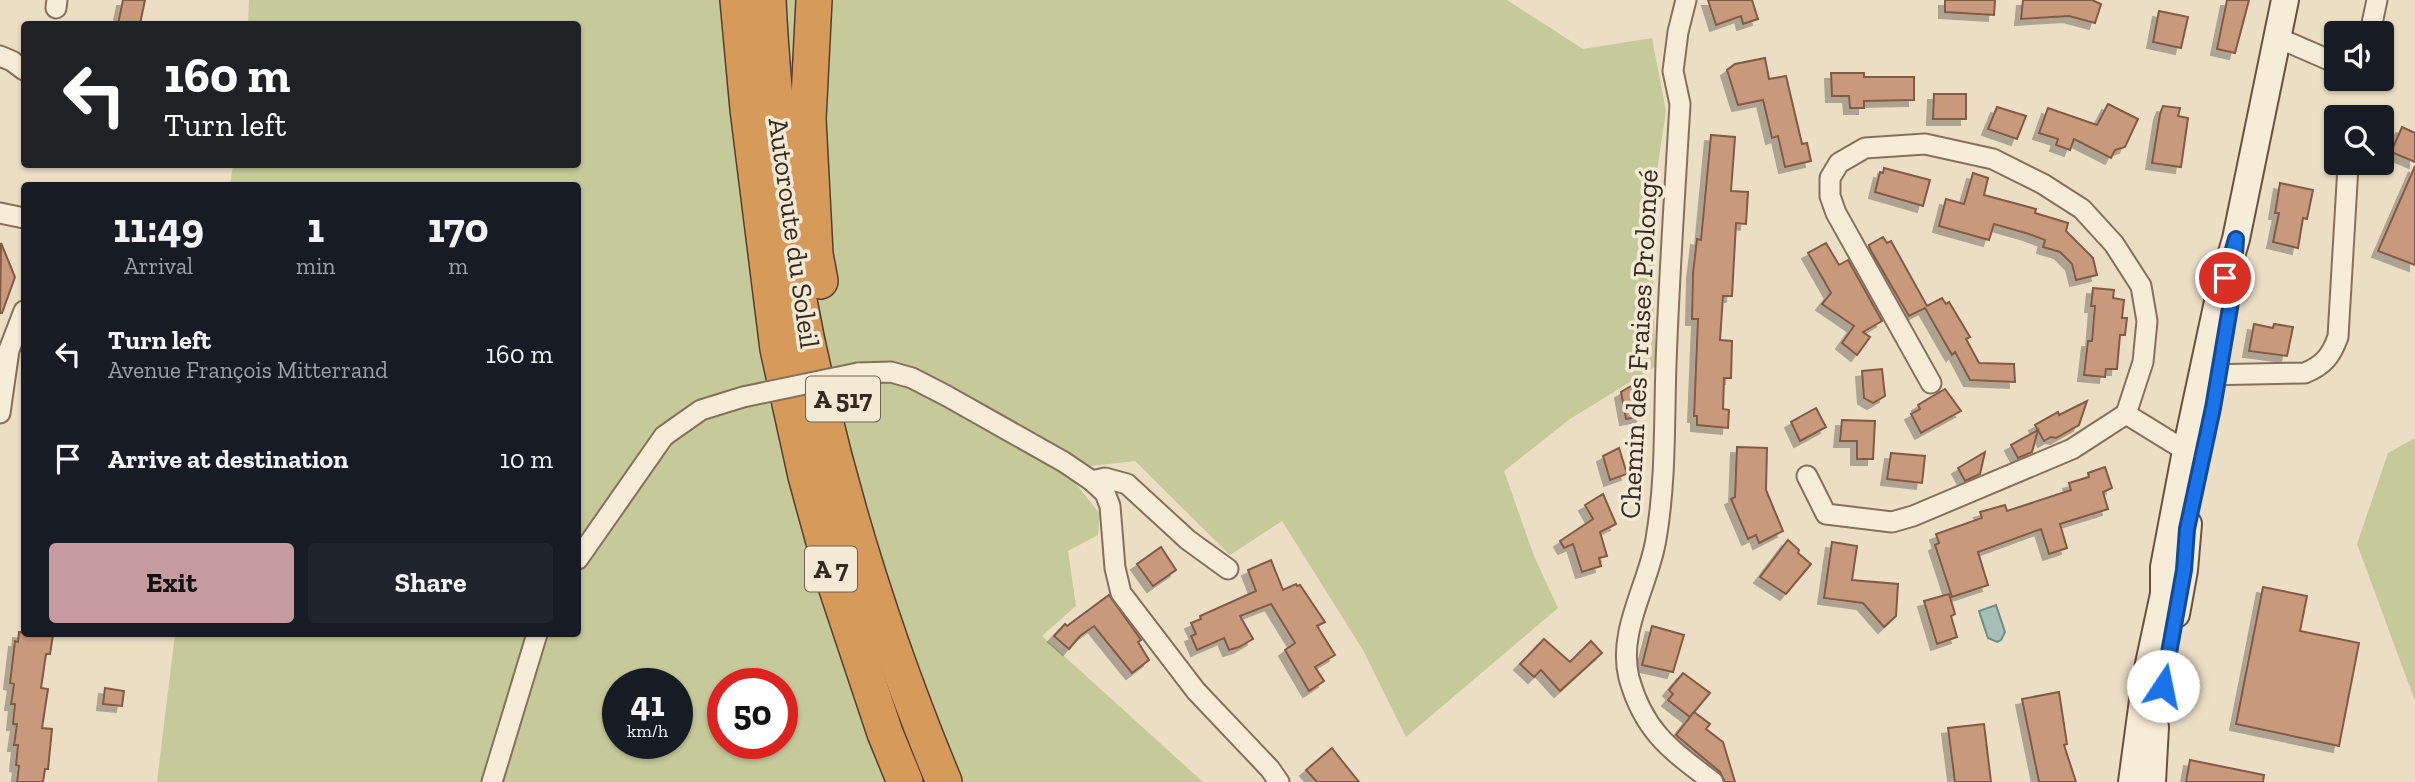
<!DOCTYPE html>
<meta charset="utf-8">
<style>
:root{--surface:#171b24;--page:#20242c;--text:#f1f3f6;--muted:#9ea1a6;--accent:#c69b9f}
body{margin:0;font-family:"Zilla Slab",serif;background:var(--page);color:var(--text);height:100vh;display:flex;flex-direction:column;font-size:26px;white-space:nowrap}
*{box-sizing:border-box;margin:0}
p{font-size:23px;color:var(--muted)}
.icon{flex:none;width:38px;height:38px;fill:none;stroke:currentColor;stroke-width:2;stroke-linecap:round;stroke-linejoin:round}
.map{position:relative;flex:1;overflow:hidden}
.drawer{position:absolute;left:21px;top:182px;width:560px;height:455px;display:flex;flex-direction:column;background:var(--surface);border-radius:7px;box-shadow:0 2px 5px #0004}
.drawer>*{flex:none}
.top-card{position:absolute;left:21px;top:21px;width:560px;height:147px;border-radius:7px;box-shadow:0 2px 5px #0004;background:#202124;color:#fff;overflow:hidden}
.buttons{position:absolute;left:2324px;top:21px;display:grid;gap:14px}
.buttons a{display:grid;place-items:center;width:70px;height:70px;border-radius:7px;background:var(--surface);box-shadow:0 2px 5px #0004;font-size:35px}
.speed{position:absolute;left:602px;top:668px;display:flex;gap:14px;font-size:35px;font-weight:700;text-align:center}
.speed>*{display:grid;place-content:center;width:91px;height:91px;border-radius:50%;background:var(--surface);box-shadow:0 2px 5px #0004;line-height:1}
.speed small{font-size:18px;font-weight:400}
.speed .limit{border:10px solid #d22;background:#fff;color:#111}
.pin{position:absolute;display:grid;place-items:center;width:60px;height:60px;color:#fff;margin:-30px;border:4px solid #fff;border-radius:50%;box-shadow:0 2px 7px #0007}
.me{position:absolute;width:77px;margin:-38px;rotate:11deg;stroke-linejoin:round;filter:drop-shadow(0 0 5px #0008)}
.turn{display:flex;align-items:center;gap:24px;height:147px;padding:0 28px;font-size:32px}
.turn .icon{width:91px;height:91px;stroke-width:2.5}
.turn b{display:block;font-size:49px;line-height:60px}
.eta{display:flex;justify-content:space-evenly;align-items:center;height:119px;text-align:center}
.eta b{font-size:42px;font-weight:700;line-height:49px}
.button{display:flex;gap:14px;margin-top:auto;padding:14px 28px}
.button a{flex:1;height:80px;border-radius:7px;background:var(--accent);color:#111;font-size:28px;font-weight:700;line-height:80px;text-align:center}
.button a+a{background:var(--page);color:var(--text)}
ul{padding:0;list-style:none}
li{display:flex;align-items:center;gap:21px;height:105px;padding:0 28px}
li div{flex:1}
li b{display:block;font-size:26px}
li em{font-style:normal}
.map>svg:first-child{display:block}
.green{fill:#c6c999;fill-rule:evenodd}
.water{fill:#a6bfb7;stroke:#6e8d84;stroke-width:2}
.building{fill:#c8997d;stroke:#835a43;stroke-width:2;filter:url(#shadow)}
.lines{fill:none;stroke-linecap:round;stroke-linejoin:round}
.minor-casing{stroke:#86705c;stroke-width:23}
.secondary-casing{stroke:#67523f;stroke-width:30}
.motorway-casing{stroke:#543f30;stroke-width:38}
.minor{stroke:#f7ecd8;stroke-width:19}
.secondary{stroke:#f7ecd8;stroke-width:26}
.motorway{stroke:#d69a5b;stroke-width:35}
.minor-bridge-casing{stroke:#86705c;stroke-width:23;stroke-linecap:butt}
.minor-bridge{stroke:#f7ecd8;stroke-width:19}
.route-casing{stroke:#114b97;stroke-width:18}
.route{stroke:#1a73e8;stroke-width:12}
.labels{text-anchor:middle;dominant-baseline:central;stroke-width:7;stroke-linejoin:round;paint-order:stroke}
.shield{fill:#f3e9d4;stroke:#6f6355;stroke-width:2}
.shield-label{font-size:26px;font-weight:bold;fill:#36291f}
.street-label{font-size:28px;fill:#36291f;stroke:#f3e9d4}
</style>
<div class="map">
<svg width="2415" height="782" viewBox="0 0 2415 782">
<defs>
<filter id="shadow"><feDropShadow dx="-6" dy="6" stdDeviation="0" flood-color="#0004"/></filter>
</defs>
<rect width="100%" height="100%" fill="#ecdec5"/>
<g class="green">
<path d="M249,0H1507L1583,49L1652,38L1666,111L1655,184L1653,293L1656,366L1570,419L1504,471L1534,556L1558,608L1406,737L1363,650L1282,521L1230,555L1135,461L1064,469L1100,514L1098,535L1068,551L1076,606L1042,636L1203,782H157L175,634H578V186L230,185L233,165L578,164V24H248ZM618,684H677V744H618ZM723,684H782V744H723Z"/>
<polygon points="2415,438 2415,701 2357,544 2388,453"/>
</g>
<polygon class="water" points="1996,605 2005,632 2001,640 1997,642 1988,638 1979,611"/>
<g class="building">
<polygon points="123,0 145,0 140,24 118,24"/>
<polygon points="1708,0 1752,0 1758,19 1743,24 1741,16 1716,25"/>
<polygon points="1945,0 1995,0 1994,15 1945,12"/>
<polygon points="2023,0 2092,0 2101,4 2095,23 2069,16 2021,19"/>
<polygon points="2227,0 2249,0 2235,53 2217,49"/>
<polygon points="2159,11 2188,17 2181,48 2153,42"/>
<polygon points="1765,58 1769,79 1786,76 1802,144 1807,143 1811,161 1785,167 1778,136 1772,138 1763,100 1738,105 1727,70 1735,64"/>
<polygon points="1831,73 1864,73 1864,77 1914,77 1914,100 1864,101 1864,108 1850,108 1849,96 1832,96"/>
<polygon points="1934,94 1966,94 1966,119 1933,119"/>
<polygon points="2108,104 2138,119 2125,147 2115,150 2111,158 2074,139 2070,150 2056,145 2058,139 2039,133 2048,108 2097,125"/>
<polygon points="2163,106 2180,108 2178,116 2188,118 2181,167 2152,163 2160,114"/>
<polygon points="1997,107 2026,116 2017,139 1988,129"/>
<polygon points="2402,127 2415,133 2415,162 2391,152"/>
<polygon points="1711,135 1735,137 1731,191 1748,192 1746,224 1736,223 1732,296 1723,296 1720,340 1732,341 1731,378 1724,378 1723,409 1729,410 1728,428 1697,425 1697,416 1694,416 1698,319 1692,319 1693,273 1697,239 1701,240"/>
<polygon points="2415,166 2415,265 2378,251"/>
<polygon points="1884,168 1930,180 1923,206 1875,192 1880,172 1883,173"/>
<polygon points="1973,173 1988,178 1984,195 2036,209 2035,213 2068,223 2066,231 2093,258 2097,275 2076,280 2072,264 2060,252 2043,247 2045,240 2029,234 1994,224 1989,240 1939,226 1946,199 1964,204"/>
<polygon points="2280,183 2313,190 2307,219 2303,218 2298,248 2273,242 2279,213 2275,213"/>
<polygon points="1883,237 1887,243 1891,241 1927,306 1942,298 1946,304 1949,302 1970,337 1966,339 1979,363 2014,364 2015,382 1970,380 1955,352 1952,355 1925,308 1909,316 1870,249 1869,245"/>
<polygon points="1,243 15,277 2,313 0,313"/>
<polygon points="1826,243 1839,265 1848,260 1882,321 1863,332 1870,337 1857,355 1842,343 1854,326 1822,304 1831,293 1808,253"/>
<polygon points="2093,288 2114,290 2113,298 2124,300 2122,318 2127,318 2125,335 2120,335 2117,369 2106,369 2105,377 2084,375 2088,341 2092,341 2095,306 2091,306"/>
<polygon points="2254,324 2273,328 2274,324 2293,327 2287,356 2249,351"/>
<polygon points="1882,369 1885,396 1873,403 1864,398 1862,371"/>
<polygon points="1636,383 1642,416 1626,419 1621,392"/>
<polygon points="1945,389 1961,411 1921,433 1911,414 1920,409 1918,405"/>
<polygon points="2087,401 2079,425 2056,438 2051,437 2044,441 2035,425 2058,412 2059,415"/>
<polygon points="1816,408 1826,427 1800,441 1791,422"/>
<polygon points="1842,420 1875,421 1873,459 1857,459 1857,441 1840,441"/>
<polygon points="2038,430 2032,452 2018,458 2011,445"/>
<polygon points="1737,447 1767,448 1766,490 1783,531 1759,543 1756,535 1748,539 1731,499 1735,497"/>
<polygon points="1619,448 1627,474 1610,480 1603,456"/>
<polygon points="1985,452 1980,474 1965,481 1958,468"/>
<polygon points="1891,453 1925,456 1922,483 1887,479"/>
<polygon points="2105,467 2112,488 2103,492 2108,509 2060,524 2067,548 2049,554 2041,529 1978,552 1988,585 1952,597 1935,545 1939,543 1936,534 1982,518 1980,512 2005,505 2007,511 2071,490 2069,483 2089,477 2088,473"/>
<polygon points="1603,494 1616,524 1600,532 1607,556 1599,558 1601,566 1582,572 1573,544 1564,548 1560,541 1593,519 1585,505"/>
<polygon points="1788,540 1799,550 1798,553 1811,564 1786,594 1760,577"/>
<polygon points="1832,542 1857,546 1852,580 1898,584 1896,616 1884,627 1863,603 1824,598"/>
<polygon points="1161,547 1176,570 1153,586 1137,564"/>
<polygon points="1271,560 1283,590 1296,584 1297,586 1300,585 1325,622 1317,626 1335,655 1315,667 1324,681 1309,691 1285,650 1295,643 1271,604 1240,616 1253,639 1239,647 1229,650 1224,638 1197,650 1191,636 1196,634 1191,623 1201,619 1200,616 1256,591 1248,570"/>
<polygon points="2263,587 2307,596 2300,631 2359,643 2339,746 2236,724"/>
<polygon points="1949,594 1955,614 1951,616 1957,637 1937,644 1924,601"/>
<polygon points="1109,595 1141,640 1138,642 1149,660 1132,673 1094,626 1080,636 1069,649 1054,636 1065,624 1067,626"/>
<polygon points="1652,626 1684,635 1673,672 1642,665"/>
<polygon points="19,632 53,635 50,654 46,654 41,688 48,689 42,728 52,729 48,769 45,769 43,782 17,782 19,766 16,765 18,745 14,745 17,724 13,724 15,704 11,704 14,684 10,683 15,641 18,642"/>
<polygon points="1544,639 1570,662 1591,641 1602,653 1560,691 1541,670 1534,677 1520,664"/>
<polygon points="1683,673 1710,693 1690,717 1668,700 1673,694 1669,690"/>
<polygon points="105,688 124,691 122,706 103,704"/>
<polygon points="2059,692 2067,744 2064,745 2076,782 2039,782 2022,699"/>
<polygon points="1694,712 1710,724 1706,729 1723,742 1735,782 1725,782 1720,772 1676,735"/>
<polygon points="1984,724 1991,782 1955,782 1948,728"/>
<polygon points="1332,748 1338,756 1359,782 1317,782 1306,770"/>
<polygon points="2190,760 2264,775 2263,782 2186,782"/>
</g>
<g class="lines">
<defs>
<g id="minor">
<path d="M1686,0L1678,32L1673,71L1680,104C1675,191 1669,277 1666,364C1664,422 1666,481 1656,539C1649,584 1617,631 1629,678C1644,732 1671,750 1713,782"/>
<polyline points="56,8 57,0"/>
<polyline points="2370,33 2377,0"/>
<polyline points="2276,37 2336,63"/>
<polyline points="0,56 12,61 24,70"/>
<polyline points="0,213 24,218"/>
<polyline points="858,373 891,372 912,378 947,396 1064,462 1092,481 1105,493 1110,506 1115,568 1121,593 1196,691 1270,769 1279,782"/>
<path d="M2203,375L2305,373C2324,365 2331,356 2338,337L2348,166"/>
<polyline points="1931,383 1836,213 1830,196 1830,178 1839,163 1865,148 1925,144 1993,159 2043,184 2082,209 2114,244 2141,286 2147,321 2143,362 2126,414"/>
<polyline points="0,413 9,350 24,311"/>
<polyline points="1807,476 1826,514 1892,522 1913,516 2072,449 2126,414 2186,451"/>
<polyline points="1092,481 1105,478 1127,484 1188,540 1228,569"/>
<polyline points="578,559 664,436 701,410 743,397"/>
<polyline points="492,782 537,634"/>
</g>
<g id="secondary">
<polyline points="2176,614 2184,570 2188,524"/>
<polyline points="2132,782 2146,678 2164,594 2164,567 2186,451 2219,297 2236,239 2285,0"/>
<polyline points="2152,782 2155,727"/>
</g>
<g id="motorway">
<polyline points="738,0 748,109 778,349 806,476 836,586 885,733 905,782"/>
<path d="M768,0C771,67 778,134 786,201C789,227 791,254 795,280C826,451 877,621 944,782"/>
<polyline points="814,0 808,119 815,254 820,281"/>
</g>
</defs>
<use href="#minor" class="minor-casing"/>
<use href="#secondary" class="secondary-casing"/>
<use href="#motorway" class="motorway-casing"/>
<use href="#minor" class="minor"/>
<use href="#secondary" class="secondary"/>
<use href="#motorway" class="motorway"/>
<defs>
<polyline id="minor-bridge" points="743,397 858,373"/>
</defs>
<use href="#minor-bridge" class="minor-bridge-casing"/>
<use href="#minor-bridge" class="minor-bridge"/>
</g>
<g class="lines">
<defs>
<polyline id="route" points="2163,686 2184,570 2187,529 2213,408 2232,296 2236,239 2225,278"/>
</defs>
<use href="#route" class="route-casing"/>
<use href="#route" class="route"/>
</g>
<g class="labels">
<g class="shield">
<rect x="806" y="376.5" width="74" height="45" rx="5"/>
<rect x="805" y="546.5" width="52" height="45" rx="5"/>
</g>
<g class="shield-label">
<text x="843" y="399">A 517</text>
<text x="831" y="569">A 7</text>
</g>
<g class="street-label">
<text transform="translate(794 233) rotate(82)">Autoroute du Soleil</text>
<text transform="translate(1639 344) rotate(-87)">Chemin des Fraises Prolongé</text>
</g>
</g>
</svg>
<div class="buttons">
<a><svg class="icon" aria-label="sound" viewBox="0 0 24 24"><path d="M4 9h4l5-4v14l-5-4H4zM17 9q2 3 0 6"/></svg></a>
<a><svg class="icon" aria-label="search" viewBox="0 0 24 24"><circle cx="10" cy="10" r="6"/><path d="M15 15l6 6"/></svg></a>
</div>
<div class="speed"><div>41<small>km/h</small></div><div class="limit">50</div></div>
<div class="pin" style="left:2225px;top:278px;background:#d93025"><svg class="icon" aria-label="arrive" viewBox="0 0 24 24"><path d="M6 21V4h12l-3 4 3 4H6"/></svg></div>
<svg class="me" style="left:2163px;top:686px" viewBox="-20 -20 40 40"><circle r="19" fill="#fff"/><path d="M0-13L10 11 0 6-10 11z" fill="#1a73e8"/></svg>
<div class="top-card">
<div class="turn"><svg class="icon" aria-label="left" viewBox="0 0 24 24"><path d="M17 20v-9H6M10 6l-5 5 5 5"/></svg><div><b>160 m</b>Turn left</div></div>
</div>
<section class="drawer">
<div class="eta">
<div><b>11:49</b><p>Arrival</p></div>
<div><b>1</b><p>min</p></div>
<div><b>170</b><p>m</p></div>
</div>
<ul>
<li><svg class="icon" aria-label="left" viewBox="0 0 24 24"><path d="M17 20v-9H6M10 6l-5 5 5 5"/></svg><div><b>Turn left</b><p>Avenue François Mitterrand</p></div><em>160 m</em></li>
<li><svg class="icon" aria-label="arrive" viewBox="0 0 24 24"><path d="M6 21V4h12l-3 4 3 4H6"/></svg><div><b>Arrive at destination</b></div><em>10 m</em></li>
</ul>
<div class="button"><a>Exit</a><a>Share</a></div>
</section>
</div>
